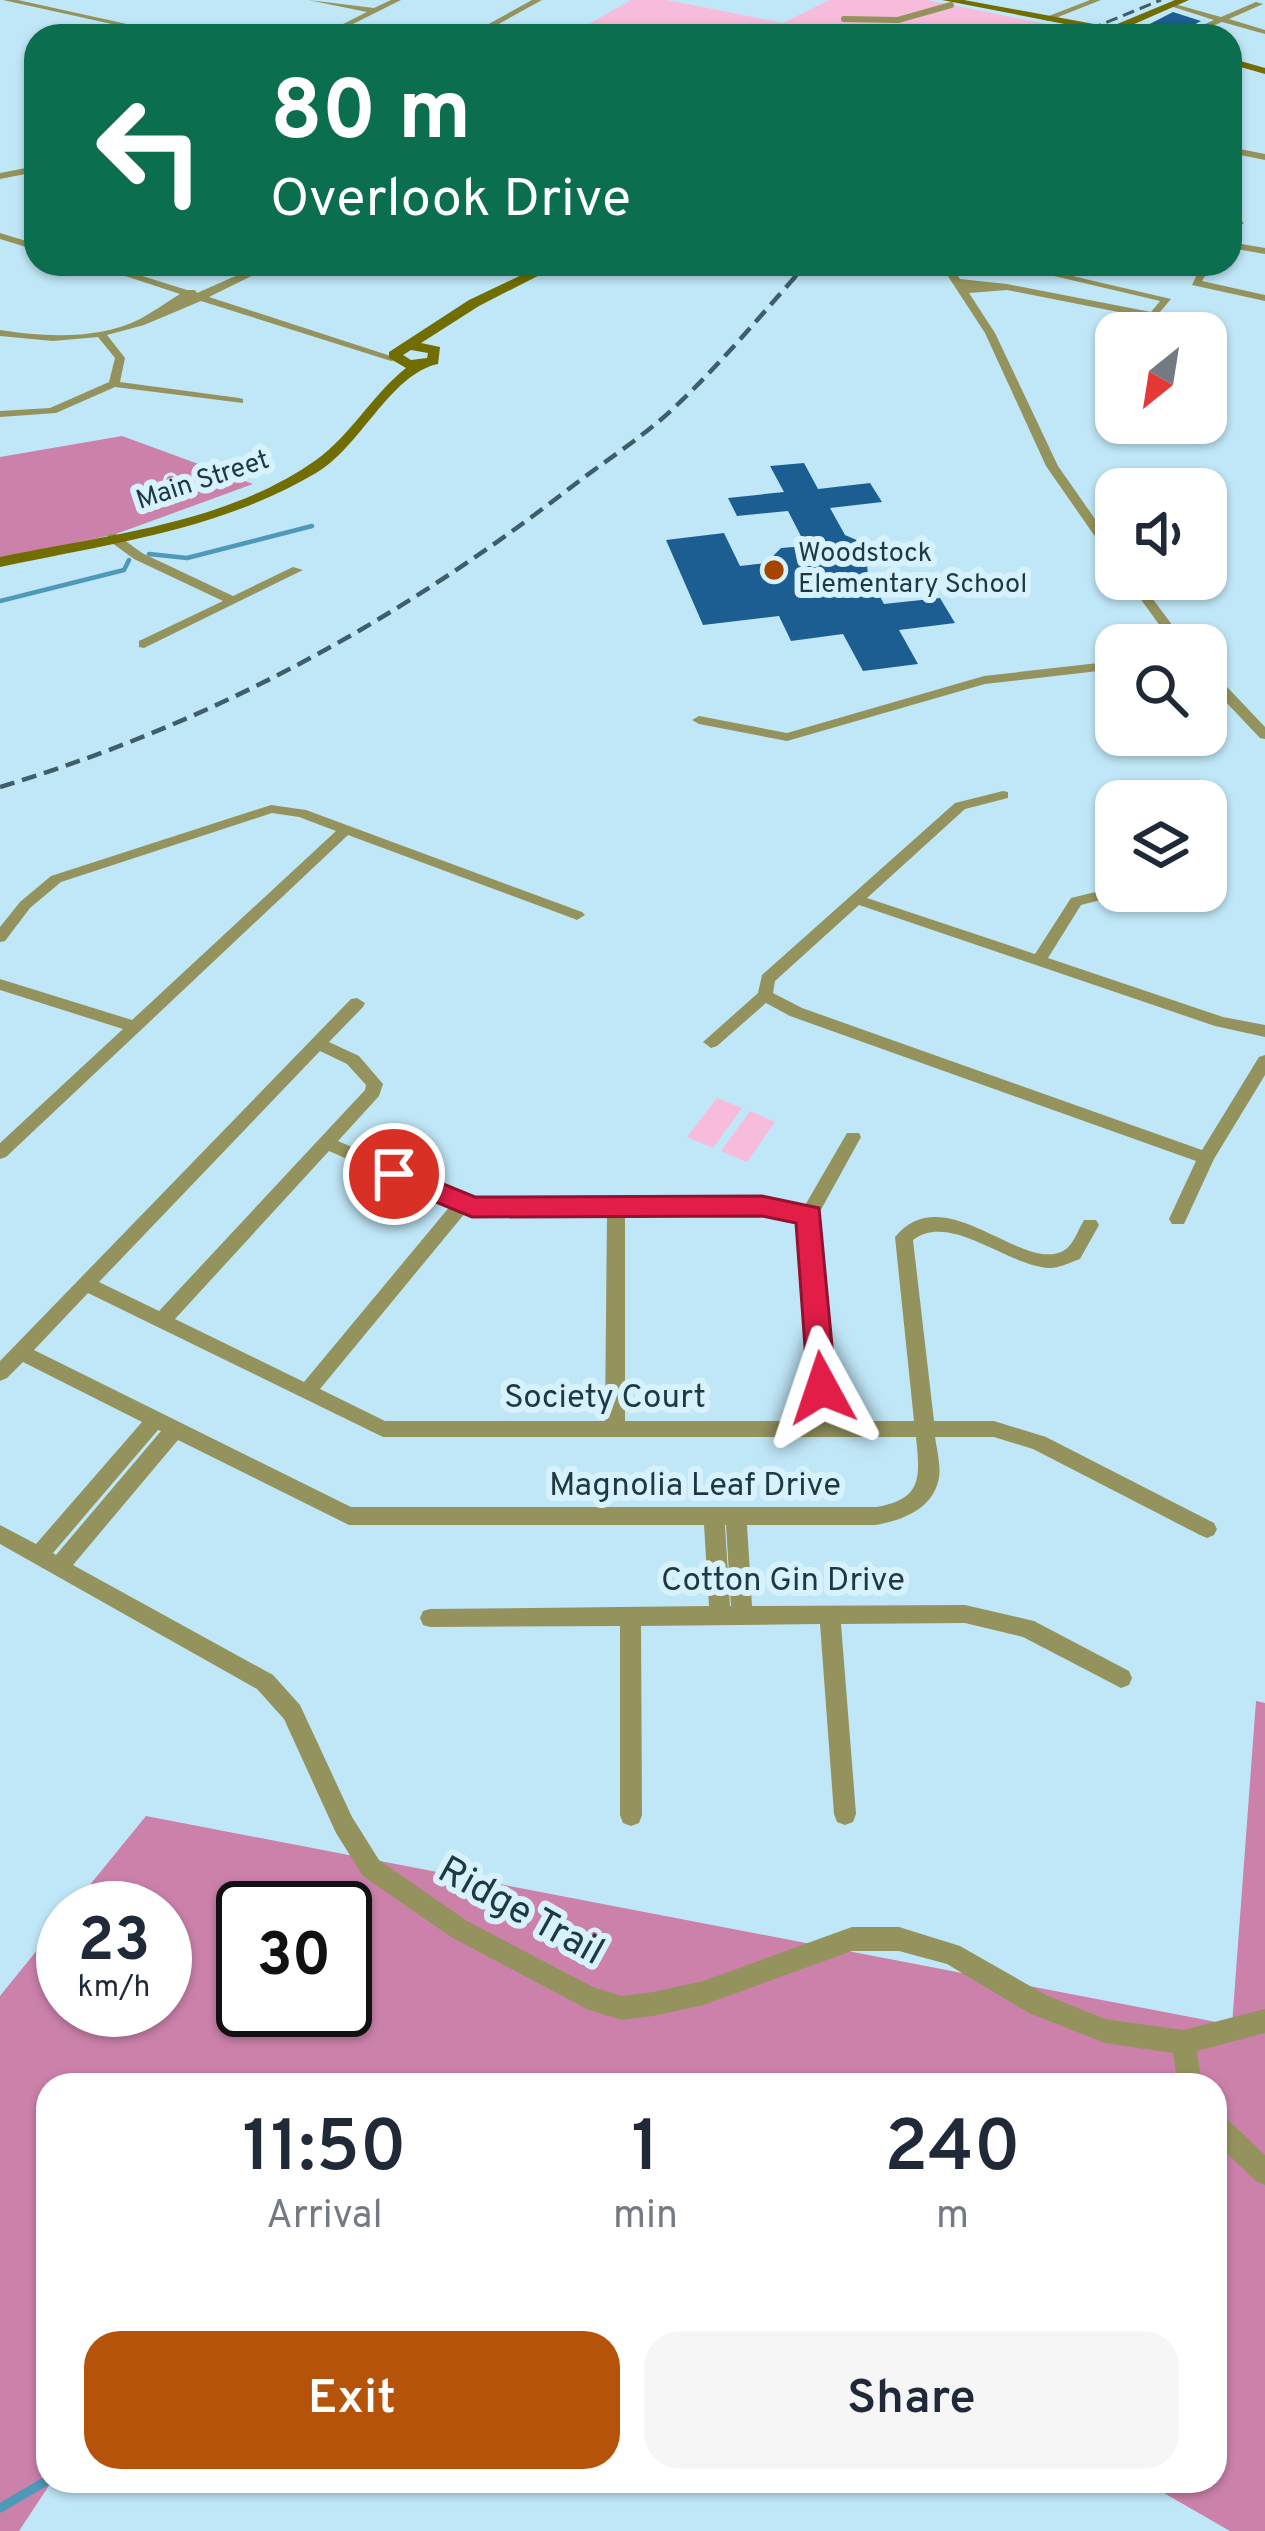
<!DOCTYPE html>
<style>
:root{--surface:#fff;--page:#f6f6f7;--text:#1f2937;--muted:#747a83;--accent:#b45309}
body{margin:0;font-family:Overpass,sans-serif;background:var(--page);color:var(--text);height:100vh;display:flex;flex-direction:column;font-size:45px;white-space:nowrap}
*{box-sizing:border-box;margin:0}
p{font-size:39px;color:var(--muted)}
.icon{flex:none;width:66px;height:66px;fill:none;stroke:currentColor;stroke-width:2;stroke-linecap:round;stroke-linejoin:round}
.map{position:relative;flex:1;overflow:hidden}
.details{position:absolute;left:36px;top:2073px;width:1191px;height:420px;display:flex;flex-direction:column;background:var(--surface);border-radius:36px;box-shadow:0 3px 9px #0004}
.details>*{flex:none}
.top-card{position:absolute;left:24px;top:24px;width:1218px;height:252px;border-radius:36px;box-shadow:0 3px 9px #0004;background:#0b6e4f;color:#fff;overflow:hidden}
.needle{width:78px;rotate:210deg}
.controls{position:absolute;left:1095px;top:312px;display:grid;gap:24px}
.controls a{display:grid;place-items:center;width:132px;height:132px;border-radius:24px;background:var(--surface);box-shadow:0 3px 9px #0004;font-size:60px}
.speed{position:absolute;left:36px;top:1881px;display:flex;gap:24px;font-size:60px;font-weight:700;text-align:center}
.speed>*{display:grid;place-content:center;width:156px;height:156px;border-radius:50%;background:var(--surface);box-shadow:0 3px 9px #0004;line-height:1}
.speed small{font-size:30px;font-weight:400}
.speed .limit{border:6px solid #111;border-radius:18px;background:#fff;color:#111}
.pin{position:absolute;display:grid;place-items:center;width:102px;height:102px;color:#fff;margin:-51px;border:6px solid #fff;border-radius:50%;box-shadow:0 3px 12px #0007}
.me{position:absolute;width:132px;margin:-66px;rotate:355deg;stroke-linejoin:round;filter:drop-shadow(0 0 9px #0008)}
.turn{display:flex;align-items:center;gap:42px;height:252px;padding:0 48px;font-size:54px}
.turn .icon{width:156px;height:156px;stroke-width:2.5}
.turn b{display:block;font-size:84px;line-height:102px}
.eta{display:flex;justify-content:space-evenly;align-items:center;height:204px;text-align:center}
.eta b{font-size:72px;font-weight:600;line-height:84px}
.action{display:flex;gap:24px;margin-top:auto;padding:24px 48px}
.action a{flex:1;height:138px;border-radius:36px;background:var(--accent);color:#fff;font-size:48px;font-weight:600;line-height:138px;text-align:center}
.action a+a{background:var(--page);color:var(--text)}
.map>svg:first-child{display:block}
.green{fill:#f7bcdb}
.forest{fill:#cb81aa;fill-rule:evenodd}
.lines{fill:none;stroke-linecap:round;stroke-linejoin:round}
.stream-far1{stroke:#4e99b7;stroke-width:4.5}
.stream{stroke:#4e99b7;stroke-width:9}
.building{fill:#1c5e91}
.pedestrian{stroke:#95935d;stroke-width:6}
.minor{fill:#95935d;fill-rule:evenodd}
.secondary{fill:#726d00;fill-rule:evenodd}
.rail-far1{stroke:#405e6a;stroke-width:3;stroke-dasharray:12 6;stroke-linecap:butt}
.rail{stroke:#405e6a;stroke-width:4.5;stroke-dasharray:15 8;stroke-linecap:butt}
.route{fill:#e11d48;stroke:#92132f;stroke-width:3}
.poi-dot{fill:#a74500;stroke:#d8f2fd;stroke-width:4.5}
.labels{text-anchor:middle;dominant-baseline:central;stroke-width:12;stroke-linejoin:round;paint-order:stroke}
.far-street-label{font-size:27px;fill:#1d3944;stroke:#d8f2fd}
.far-poi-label{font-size:27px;fill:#1d3944;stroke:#d8f2fd;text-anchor:start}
.street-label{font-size:33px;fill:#1d3944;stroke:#d8f2fd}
.near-street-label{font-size:39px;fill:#1d3944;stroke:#d8f2fd}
</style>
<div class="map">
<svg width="1265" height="2531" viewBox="0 0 1265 2531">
<rect width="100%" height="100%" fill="#c0e7f8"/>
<g class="green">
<polygon points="631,0 667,0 783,23 829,0 927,0 1067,28 1039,36 984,36 937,24 906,36 750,36 714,29 702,36 568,36"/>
<polygon points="717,1098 742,1108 713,1148 687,1137"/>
<polygon points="750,1111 775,1122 747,1162 721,1151"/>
</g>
<g class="forest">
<polygon points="122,436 253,484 116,534 0,560 0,457"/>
<path d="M1256,1701L1265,1703V2531H1230L1143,2481H1215V2085H48L52,2481L19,2531H0V1996L63,1918V2010H165V1908H71L146,1816L1232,2025ZM243,1908H345V2010H243Z"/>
</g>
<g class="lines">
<g class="stream-far1">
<polyline points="149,554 187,558 312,526"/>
<polyline points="0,601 124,570 129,560"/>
</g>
<polyline class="stream" points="0,2508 48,2480"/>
</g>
<g class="building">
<polygon points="1173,12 1201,21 1174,36 1152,36 1140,29"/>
<polygon points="804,463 818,489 870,483 882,502 830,508 845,535 866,544 875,562 867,565 868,575 884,604 940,598 955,623 899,630 918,664 863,671 843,634 791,641 779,616 703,625 666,540 724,533 740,566 766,563 781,548 806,546 788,511 737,516 728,498 784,492 770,466"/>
</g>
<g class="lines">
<polyline class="pedestrian" points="844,19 898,20 951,5"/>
<g class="minor">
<polygon points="3,0 18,0 181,36 166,36"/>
<polygon points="308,0 374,8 391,0 401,0 329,36 319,36 367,12"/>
<polygon points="532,0 542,0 477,36 467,36"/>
<polygon points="1090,0 1101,0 1048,21 1041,19"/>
<polygon points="1256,2 1263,4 1229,19 1265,30 1265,34 1222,22 1189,36 1178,36 1214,20 1167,5 1171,3 1221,17"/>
<polygon points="1077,23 1084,25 1062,36 1051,36"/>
<polygon points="1230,147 1265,154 1265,160 1230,153"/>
<polygon points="36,166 36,172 0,179 0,173"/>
<polygon points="1230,212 1244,223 1230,234 1230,226 1233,223 1230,220"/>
<polygon points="0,233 36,244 36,250 0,239"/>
<polygon points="1230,242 1265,248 1265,254 1230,248"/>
<path d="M89,264H104L187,290H195L197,293L263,264H276L209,297L400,359L391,361L201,301L144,325L107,335L125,358L120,382L239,398L243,399V403L115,387L56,413L0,417V411L50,408L109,382L115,358L98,337L53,341L0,336V330C44,337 98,340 140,319C153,312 167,302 180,294Z"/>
<polygon points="940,264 950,264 960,279 1007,284 1151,312 1160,301 1003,264 1021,264 1171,299 1154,319 1007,290 969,293 995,333 1058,466 1116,549 1116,562 1112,561 1046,466 985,333"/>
<polygon points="1202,264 1212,264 1202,281 1265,295 1265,301 1192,285"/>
<polygon points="108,534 116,534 142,553 233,596 293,567 303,570 144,648 139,647 139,641 223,601 134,559 108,540"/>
<polygon points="1126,579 1138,579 1187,645 1174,645"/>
<polygon points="1116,661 1116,669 985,684 787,741 699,724 692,720 699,716 787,733 984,676"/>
<polygon points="1206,669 1211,670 1265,727 1265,739 1260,738 1206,681"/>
<polygon points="1003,791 1008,792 1008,798 965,809 867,898 1035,954 1071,898 1116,887 1116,891 1126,891 1124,894 1081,905 1048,958 1223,1017 1265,1025 1265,1037 1215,1026 859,905 775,981 773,993 802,1008 1202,1150 1259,1057 1265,1055 1265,1075 1214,1159 1184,1224 1172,1224 1169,1219 1196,1161 790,1016 766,1003 717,1046 711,1048 703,1042 758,993 762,975 955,803"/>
<polygon points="271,805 306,810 582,912 585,915 577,920 572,918 348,835 6,1157 0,1159 0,1143 123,1029 0,990 0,979 132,1020 336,831 299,817 272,813 61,882 30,908 5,941 0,942 0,927 20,902 51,876"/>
<path d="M357,998L365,1003L363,1007L329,1042L359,1056L383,1084L379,1096L338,1141L474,1200L762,1199L804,1207L847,1133H859L861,1137L818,1215L834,1421H914L895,1237C944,1177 1021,1273 1063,1251C1073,1246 1078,1230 1084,1220H1096L1099,1225L1080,1259C1071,1262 1062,1267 1052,1268C1009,1268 951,1211 913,1240L934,1421H994L1046,1437L1214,1523L1217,1529L1214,1535L1207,1538L1200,1535L1033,1449L994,1437H935C937,1450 941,1466 939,1478C933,1509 903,1520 876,1525H747L752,1606L965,1605L1034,1621L1129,1671L1132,1678L1129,1685L1121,1688L1023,1637L965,1623L841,1624L856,1814L853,1822L845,1825L837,1822L834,1814L820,1624L641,1626L642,1815L639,1823L631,1826L623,1823L620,1815V1626L430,1627L423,1625L420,1618L423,1611L430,1609L709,1606L704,1525H349L178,1440L73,1565L273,1675L300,1705L352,1817L379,1860L467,1921L593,1987L622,1996L653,1992L703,1981L852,1927H899L960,1946L1046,1995L1105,2019L1183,2030L1265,2009V2033L1197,2051L1202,2085H1178L1173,2053L1105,2043L1029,2013L947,1964L899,1951H852L703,2005L653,2016L622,2020L589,2010L451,1937L363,1876L336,1833L284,1719L257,1689L0,1544V1525L36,1544L142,1422L23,1362L7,1378L0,1381V1361L351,999ZM320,1051L347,1064L366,1085L365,1090L159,1311L99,1282ZM329,1151L451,1205L304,1382L175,1319ZM466,1212L607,1213L605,1421H385L320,1389ZM625,1213H762L801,1220L815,1421H625ZM88,1293L383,1437H916C920,1477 923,1499 876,1507H351L34,1350ZM158,1430L161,1431L56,1555L53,1553ZM725,1525H726L731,1606H730Z"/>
<polygon points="1215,2112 1224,2116 1265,2155 1265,2185 1256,2181 1215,2142"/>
</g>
<g class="secondary">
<polygon points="942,0 964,0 1110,27 1175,0 1189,0 1123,29 1148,36 1126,36"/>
<polygon points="1230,58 1265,68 1265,74 1230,64"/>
<path d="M545,264H561L479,306L421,343L440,347L438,364C390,374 360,448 316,473C220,530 108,544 0,567V557C105,535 226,524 316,460C351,435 372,395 406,368L389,358V352L469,300ZM411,350L428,353L427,358L411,360L403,355Z"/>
</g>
<g class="rail-far1">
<polyline points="1073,36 1161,0"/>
<polyline points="793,280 807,264"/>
</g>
<path class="rail" d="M0,787C212,723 395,623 570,488C606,460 645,436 678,404C720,364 757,320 795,277"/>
</g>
<polygon class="route" points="394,1164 475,1197 762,1196 819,1208 836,1388 832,1397 812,1397 808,1388 796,1223 762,1216 472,1217 385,1181 385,1167"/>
<circle class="poi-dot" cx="774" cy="570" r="12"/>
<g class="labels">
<g class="far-street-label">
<text transform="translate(203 481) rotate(-18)">Main Street</text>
</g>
<g class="far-poi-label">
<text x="798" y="554">Woodstock<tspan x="798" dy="31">Elementary School</tspan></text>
</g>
<g class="street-label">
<text x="605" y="1399">Society Court</text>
<text x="695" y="1487">Magnolia Leaf Drive</text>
<text x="783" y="1582">Cotton Gin Drive</text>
</g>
<g class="near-street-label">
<text transform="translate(520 1913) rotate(29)">Ridge Trail</text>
</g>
</g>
</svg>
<div class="controls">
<a><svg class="needle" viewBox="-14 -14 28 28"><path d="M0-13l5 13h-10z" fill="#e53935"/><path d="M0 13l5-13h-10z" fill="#747a83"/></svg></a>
<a><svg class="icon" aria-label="sound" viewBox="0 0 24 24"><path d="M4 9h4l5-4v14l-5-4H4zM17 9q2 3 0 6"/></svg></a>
<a><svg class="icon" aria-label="search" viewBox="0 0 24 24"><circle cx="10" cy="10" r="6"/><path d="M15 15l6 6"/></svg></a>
<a><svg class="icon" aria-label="layers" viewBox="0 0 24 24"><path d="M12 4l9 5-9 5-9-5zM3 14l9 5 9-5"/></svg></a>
</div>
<div class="speed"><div>23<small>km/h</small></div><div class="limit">30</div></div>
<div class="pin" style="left:394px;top:1174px;background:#d93025"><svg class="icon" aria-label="arrive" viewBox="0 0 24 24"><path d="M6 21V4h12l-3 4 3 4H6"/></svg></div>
<svg class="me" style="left:822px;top:1388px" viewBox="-20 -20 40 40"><path d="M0-17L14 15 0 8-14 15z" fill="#e11d48" stroke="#fff" stroke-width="4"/></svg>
<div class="top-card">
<div class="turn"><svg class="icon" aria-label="left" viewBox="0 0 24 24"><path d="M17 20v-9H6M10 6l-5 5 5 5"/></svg><div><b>80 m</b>Overlook Drive</div></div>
</div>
<section class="details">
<div class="eta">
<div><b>11:50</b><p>Arrival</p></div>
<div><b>1</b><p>min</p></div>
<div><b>240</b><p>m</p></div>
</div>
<div class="action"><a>Exit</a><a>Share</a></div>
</section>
</div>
